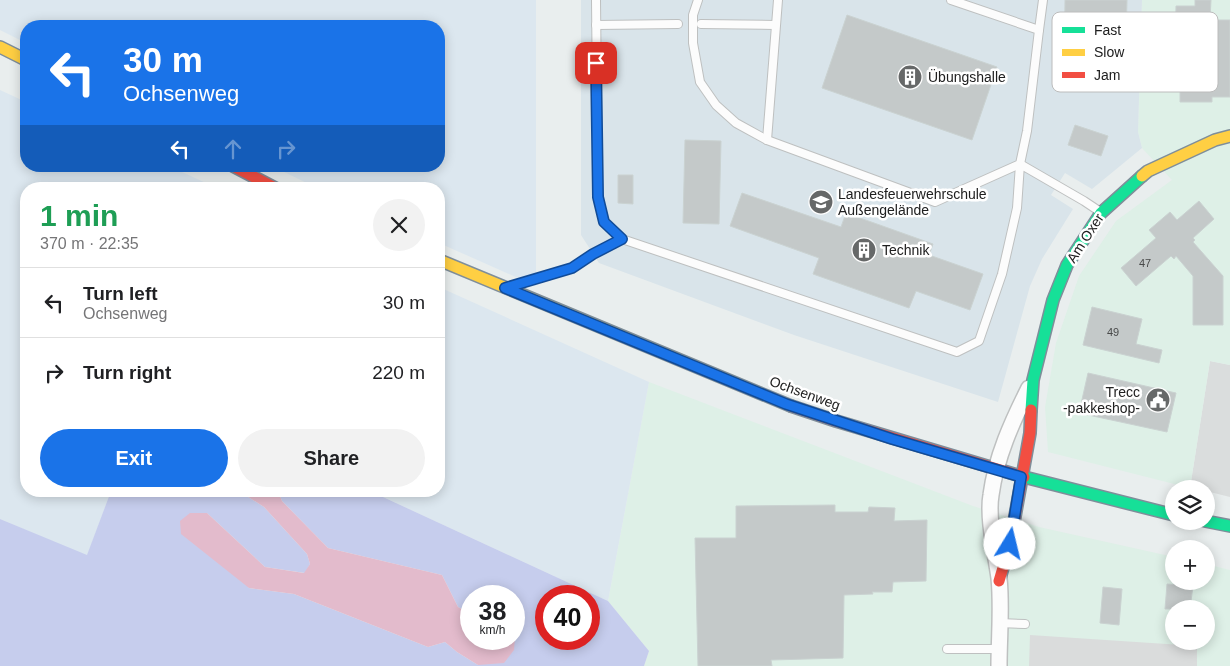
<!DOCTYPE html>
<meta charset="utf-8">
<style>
:root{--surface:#fff;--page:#f2f2f2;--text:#202124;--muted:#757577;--line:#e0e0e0;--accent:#1a73e8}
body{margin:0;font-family:Arial,sans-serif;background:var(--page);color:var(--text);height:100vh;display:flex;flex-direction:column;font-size:19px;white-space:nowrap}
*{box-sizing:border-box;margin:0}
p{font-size:16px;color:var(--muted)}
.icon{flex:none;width:28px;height:28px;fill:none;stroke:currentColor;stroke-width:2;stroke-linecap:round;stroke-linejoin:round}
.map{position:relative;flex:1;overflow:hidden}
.drawer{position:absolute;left:20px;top:182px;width:425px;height:315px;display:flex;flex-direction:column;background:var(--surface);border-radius:20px;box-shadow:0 2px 12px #0003}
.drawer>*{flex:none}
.guide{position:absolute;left:20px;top:20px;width:425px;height:152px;border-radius:20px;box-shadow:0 2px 12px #0003;background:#1a73e8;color:#fff;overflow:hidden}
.tools{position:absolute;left:1165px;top:480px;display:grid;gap:10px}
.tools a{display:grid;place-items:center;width:50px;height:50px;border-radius:50%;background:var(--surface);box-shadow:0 2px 12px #0003;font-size:25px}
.speed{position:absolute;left:460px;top:585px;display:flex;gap:10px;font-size:25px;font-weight:700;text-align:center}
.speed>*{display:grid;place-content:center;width:65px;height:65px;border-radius:50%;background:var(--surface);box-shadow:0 2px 12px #0003;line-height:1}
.speed small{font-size:12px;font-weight:400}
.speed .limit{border:8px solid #d22;background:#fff;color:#111}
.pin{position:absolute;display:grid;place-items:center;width:42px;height:42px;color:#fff;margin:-21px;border-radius:10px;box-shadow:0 2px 8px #0006}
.me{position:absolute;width:55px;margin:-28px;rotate:9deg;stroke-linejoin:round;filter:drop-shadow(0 0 4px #0008)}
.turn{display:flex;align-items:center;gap:18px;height:105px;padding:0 20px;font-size:22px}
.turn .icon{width:65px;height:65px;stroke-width:2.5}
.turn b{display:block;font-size:35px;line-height:42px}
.lanes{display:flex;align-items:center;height:48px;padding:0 20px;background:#0003;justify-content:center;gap:25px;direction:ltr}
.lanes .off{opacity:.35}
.round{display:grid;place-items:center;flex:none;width:52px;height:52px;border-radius:26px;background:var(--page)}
.headline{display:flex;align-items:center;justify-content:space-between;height:85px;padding:0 20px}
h1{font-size:30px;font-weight:700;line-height:38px;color:#1e9e55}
.cta{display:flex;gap:10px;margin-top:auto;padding:10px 20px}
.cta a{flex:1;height:58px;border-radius:30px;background:var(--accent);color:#fff;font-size:20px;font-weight:700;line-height:58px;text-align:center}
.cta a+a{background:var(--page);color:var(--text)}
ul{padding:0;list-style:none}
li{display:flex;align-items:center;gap:15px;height:70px;padding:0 20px;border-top:1px solid var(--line)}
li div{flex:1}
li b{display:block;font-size:19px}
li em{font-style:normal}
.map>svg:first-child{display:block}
.residential{fill:#dadddd}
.commercial{fill:#def0e7;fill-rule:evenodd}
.education{fill:#d9e4ea}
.religious{fill:#dadcdc}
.farmland{fill:#dce7ef}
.grass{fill:#c6cded;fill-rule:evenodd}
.water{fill:#e3bbcc}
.building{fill:#c4c9c9;stroke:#cad2d1}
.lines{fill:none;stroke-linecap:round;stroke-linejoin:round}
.lane-casing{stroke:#bec0c0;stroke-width:10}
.street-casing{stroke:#bec0c0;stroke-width:18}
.fast-casing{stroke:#7f8e9a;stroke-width:14}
.slow-casing{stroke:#7f8e9a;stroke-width:14}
.jam-casing{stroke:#7f8e9a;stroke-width:14}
.lane{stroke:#fcfcfc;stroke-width:8}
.street{stroke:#fcfcfc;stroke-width:15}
.fast{stroke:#16e098;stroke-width:11}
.slow{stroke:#ffcf43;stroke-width:11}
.jam{stroke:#f24e42;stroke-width:11}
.route-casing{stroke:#114b97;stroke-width:12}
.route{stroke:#1a73e8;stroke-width:9}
.labels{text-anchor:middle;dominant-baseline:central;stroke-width:5;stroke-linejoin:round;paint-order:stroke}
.number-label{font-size:11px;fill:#494a4a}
.poi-label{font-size:14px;fill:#202020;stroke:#fff;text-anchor:start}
.street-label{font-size:14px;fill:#202020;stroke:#fff}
.key{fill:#fff;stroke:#bcbcbc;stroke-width:1}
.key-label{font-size:14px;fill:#202020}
</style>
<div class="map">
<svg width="1230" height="666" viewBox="0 0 1230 666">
<rect width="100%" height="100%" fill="#e9eeee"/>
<polygon class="residential" points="1210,361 1230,365 1230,497 1206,491 1206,489 1190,488"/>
<g class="commercial">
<polygon points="1142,0 1230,0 1230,365 1210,361 1190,488 1048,452 1045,407 1056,343 1079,276 1116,221 1172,180 1142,148 1138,132"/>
<path d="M649,382L973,506L1039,527L1174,557V581H1206V564L1230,570V666H644L649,651L608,601ZM1174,609H1206V641H1174Z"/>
</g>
<polygon class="education" points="581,0 1142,0 1138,132 1142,148 1092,189 1065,173 1051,195 1073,209 1042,259 1030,286 998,402 794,335 599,263 581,235"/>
<polygon class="religious" points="1030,635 1197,646 1197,666 1029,666"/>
<g class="farmland">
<polygon points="0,0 536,0 536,286 439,243 439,189 319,189 272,166 439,166 439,26 26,26 26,43 0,30"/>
<polygon points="0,90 26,102 26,166 169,166 219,189 26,189 26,491 111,491 87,556 0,519"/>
<polygon points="439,287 649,382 608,601 370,491 439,491"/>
</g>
<path class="grass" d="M111,491H239L264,507L307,554L310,564L305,573L265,567L207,513L249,588L294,594L428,647L445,642L457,652L478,665L515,638L514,637V596H471V614L458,607L442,575L328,548L282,501L278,491H370L608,601L649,651L644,666H0V519L87,555ZM546,596H589V639H546Z"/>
<polygon class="water" points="239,491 278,491 282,501 328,548 442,575 458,607 471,614 471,639 514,639 514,637 515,638 514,650 504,663 478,665 457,652 445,642 428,647 294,594 249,588 181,534 180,521 190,513 207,513 265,567 304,573 310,564 307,554 264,507"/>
<g class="building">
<polygon points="1065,0 1127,0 1125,76 1064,75"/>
<polygon points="1195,0 1211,0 1210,20 1230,20 1230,97 1212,97 1212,102 1180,102 1180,75 1166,75 1166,52 1175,52 1176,6 1195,6"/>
<polygon points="847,15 997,67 972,140 822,88"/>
<polygon points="1075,125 1108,136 1101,156 1068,145"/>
<polygon points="685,140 721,141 719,224 683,223"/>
<polygon points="618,175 633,175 633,204 618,203"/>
<polygon points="742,193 841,227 846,213 933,244 929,255 983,274 970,310 916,291 909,308 813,274 819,258 730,226"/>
<polygon points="1199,201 1214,219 1193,238 1195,240 1193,242 1223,276 1223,325 1193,325 1193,276 1176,256 1174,259 1171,256 1136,286 1121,268 1156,238 1149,230 1170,212 1177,220"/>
<polygon points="1092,307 1142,319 1136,344 1162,350 1159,363 1083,345"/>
<polygon points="1088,373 1176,393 1167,432 1079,413"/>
<polygon points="835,505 835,512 868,512 869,507 895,508 894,521 927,520 926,581 893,582 892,592 872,592 873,594 844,595 843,658 771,660 772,666 698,666 695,538 736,538 736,506"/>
<polygon points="1167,584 1193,586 1190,609 1165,609"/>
<polygon points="1103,587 1122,589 1119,625 1100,623"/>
</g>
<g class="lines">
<defs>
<g id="lane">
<polyline points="596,0 598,197 604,222 622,239 957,352 979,341 1002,274 1017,208 1020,164 1084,201 1099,211"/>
<polyline points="698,0 693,15 693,43 700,82 716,105 736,123 767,140 935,202 1020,164 1027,131 1039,30 951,0"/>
<polyline points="701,24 775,25"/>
<polyline points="596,25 678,24"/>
<polyline points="1039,30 1043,0"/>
<polyline points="767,140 778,0"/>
<polyline points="514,285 572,268 593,254 622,239"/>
<polyline points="999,623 1025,624"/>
<polyline points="947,649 999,649"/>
</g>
<path id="street" d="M999,666C999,637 1002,607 999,578C996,555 987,518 991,495C996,457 1012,422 1029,388"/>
<g id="fast">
<polyline points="1031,410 1033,380 1053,300 1067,265 1101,213 1142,176"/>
<polyline points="1024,477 1174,515"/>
<polyline points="1205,521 1230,526"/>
</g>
<g id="slow">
<polyline points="0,47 26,60"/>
<polyline points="1142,176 1148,171 1215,140 1230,136"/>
<polyline points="439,260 791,406"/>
</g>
<g id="jam">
<polyline points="233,166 277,189"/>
<polyline points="791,406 836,421 1024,477"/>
<polyline points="999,581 1010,544 1030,433 1031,410"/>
</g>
</defs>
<use href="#lane" class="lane-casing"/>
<use href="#street" class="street-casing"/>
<use href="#fast" class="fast-casing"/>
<use href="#slow" class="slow-casing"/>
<use href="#jam" class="jam-casing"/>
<use href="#lane" class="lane"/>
<use href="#street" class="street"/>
<use href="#fast" class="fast"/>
<use href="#slow" class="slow"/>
<use href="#jam" class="jam"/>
</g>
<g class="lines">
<defs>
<polyline id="route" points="596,63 598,197 604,222 622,239 593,254 572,268 505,288 786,404 892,439 1021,477 1010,544"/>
</defs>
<use href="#route" class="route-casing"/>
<use href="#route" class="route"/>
</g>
<defs>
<symbol id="building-disc" viewBox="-11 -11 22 22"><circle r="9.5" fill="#666868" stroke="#fff"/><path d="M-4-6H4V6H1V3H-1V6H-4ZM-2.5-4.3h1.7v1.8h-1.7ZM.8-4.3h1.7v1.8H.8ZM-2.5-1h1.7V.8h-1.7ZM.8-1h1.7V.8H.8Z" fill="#fff"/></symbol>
<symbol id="university-disc" viewBox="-11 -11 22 22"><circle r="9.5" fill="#666868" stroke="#fff"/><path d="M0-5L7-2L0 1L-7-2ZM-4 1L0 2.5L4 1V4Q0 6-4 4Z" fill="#fff"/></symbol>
<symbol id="civic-disc" viewBox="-11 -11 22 22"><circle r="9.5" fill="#666868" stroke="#fff"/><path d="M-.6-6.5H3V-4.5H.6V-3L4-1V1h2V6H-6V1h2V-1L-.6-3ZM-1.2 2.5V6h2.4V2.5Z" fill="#fff"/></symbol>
</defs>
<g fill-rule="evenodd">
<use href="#building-disc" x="896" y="63" width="28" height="28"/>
<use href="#university-disc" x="807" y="188" width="28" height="28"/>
<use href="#building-disc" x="850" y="236" width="28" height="28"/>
<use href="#civic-disc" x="1144" y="386" width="28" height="28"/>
</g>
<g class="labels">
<g class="number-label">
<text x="1145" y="263">47</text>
<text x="1113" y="332">49</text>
</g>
<g class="poi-label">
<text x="928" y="77">Übungshalle</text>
<text x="838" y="194">Landesfeuerwehrschule<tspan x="838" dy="16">Außengelände</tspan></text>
<text x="882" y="250">Technik</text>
<text x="1140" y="392" text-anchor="end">Trecc<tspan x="1140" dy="16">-pakkeshop-</tspan></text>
</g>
<g class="street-label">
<text transform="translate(1085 238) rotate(-57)">Am Oxer</text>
<text transform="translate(805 393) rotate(20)">Ochsenweg</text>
</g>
</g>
<rect x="1052" y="12" width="166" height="80" rx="8" class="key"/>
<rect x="1062" y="27" width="23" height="6" fill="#16e098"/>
<rect x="1062" y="49" width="23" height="7" fill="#ffcf43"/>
<rect x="1062" y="72" width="23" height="6" fill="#f24e42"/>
<g class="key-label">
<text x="1094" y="35">Fast</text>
<text x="1094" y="57">Slow</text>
<text x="1094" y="80">Jam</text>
</g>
</svg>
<div class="tools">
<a><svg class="icon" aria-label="layers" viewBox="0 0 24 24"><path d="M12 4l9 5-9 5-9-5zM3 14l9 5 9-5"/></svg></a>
<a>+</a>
<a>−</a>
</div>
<div class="speed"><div>38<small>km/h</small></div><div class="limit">40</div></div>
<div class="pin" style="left:596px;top:63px;background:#d93025"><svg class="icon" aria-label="arrive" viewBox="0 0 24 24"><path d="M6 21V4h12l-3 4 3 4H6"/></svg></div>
<svg class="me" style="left:1010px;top:544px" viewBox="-20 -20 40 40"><circle r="19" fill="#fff"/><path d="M0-13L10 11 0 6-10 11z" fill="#1a73e8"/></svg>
<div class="guide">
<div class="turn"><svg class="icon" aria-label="left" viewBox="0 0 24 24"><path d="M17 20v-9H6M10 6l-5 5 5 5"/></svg><div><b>30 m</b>Ochsenweg</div></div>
<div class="lanes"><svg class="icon" aria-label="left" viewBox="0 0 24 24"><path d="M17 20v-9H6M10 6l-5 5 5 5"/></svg><svg class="icon off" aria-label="ahead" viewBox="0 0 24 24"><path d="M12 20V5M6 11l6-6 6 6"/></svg><svg class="icon off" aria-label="right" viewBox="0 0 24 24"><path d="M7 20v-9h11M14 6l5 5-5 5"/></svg></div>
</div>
<section class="drawer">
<div class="headline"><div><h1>1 min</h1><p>370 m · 22:35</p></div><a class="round"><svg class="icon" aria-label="close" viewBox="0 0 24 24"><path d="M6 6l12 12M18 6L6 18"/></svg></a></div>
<ul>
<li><svg class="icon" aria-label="left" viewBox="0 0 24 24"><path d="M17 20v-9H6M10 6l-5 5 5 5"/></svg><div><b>Turn left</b><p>Ochsenweg</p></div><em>30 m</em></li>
<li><svg class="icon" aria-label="right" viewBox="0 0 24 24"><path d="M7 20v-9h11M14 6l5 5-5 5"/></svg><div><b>Turn right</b></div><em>220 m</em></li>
</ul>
<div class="cta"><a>Exit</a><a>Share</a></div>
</section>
</div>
